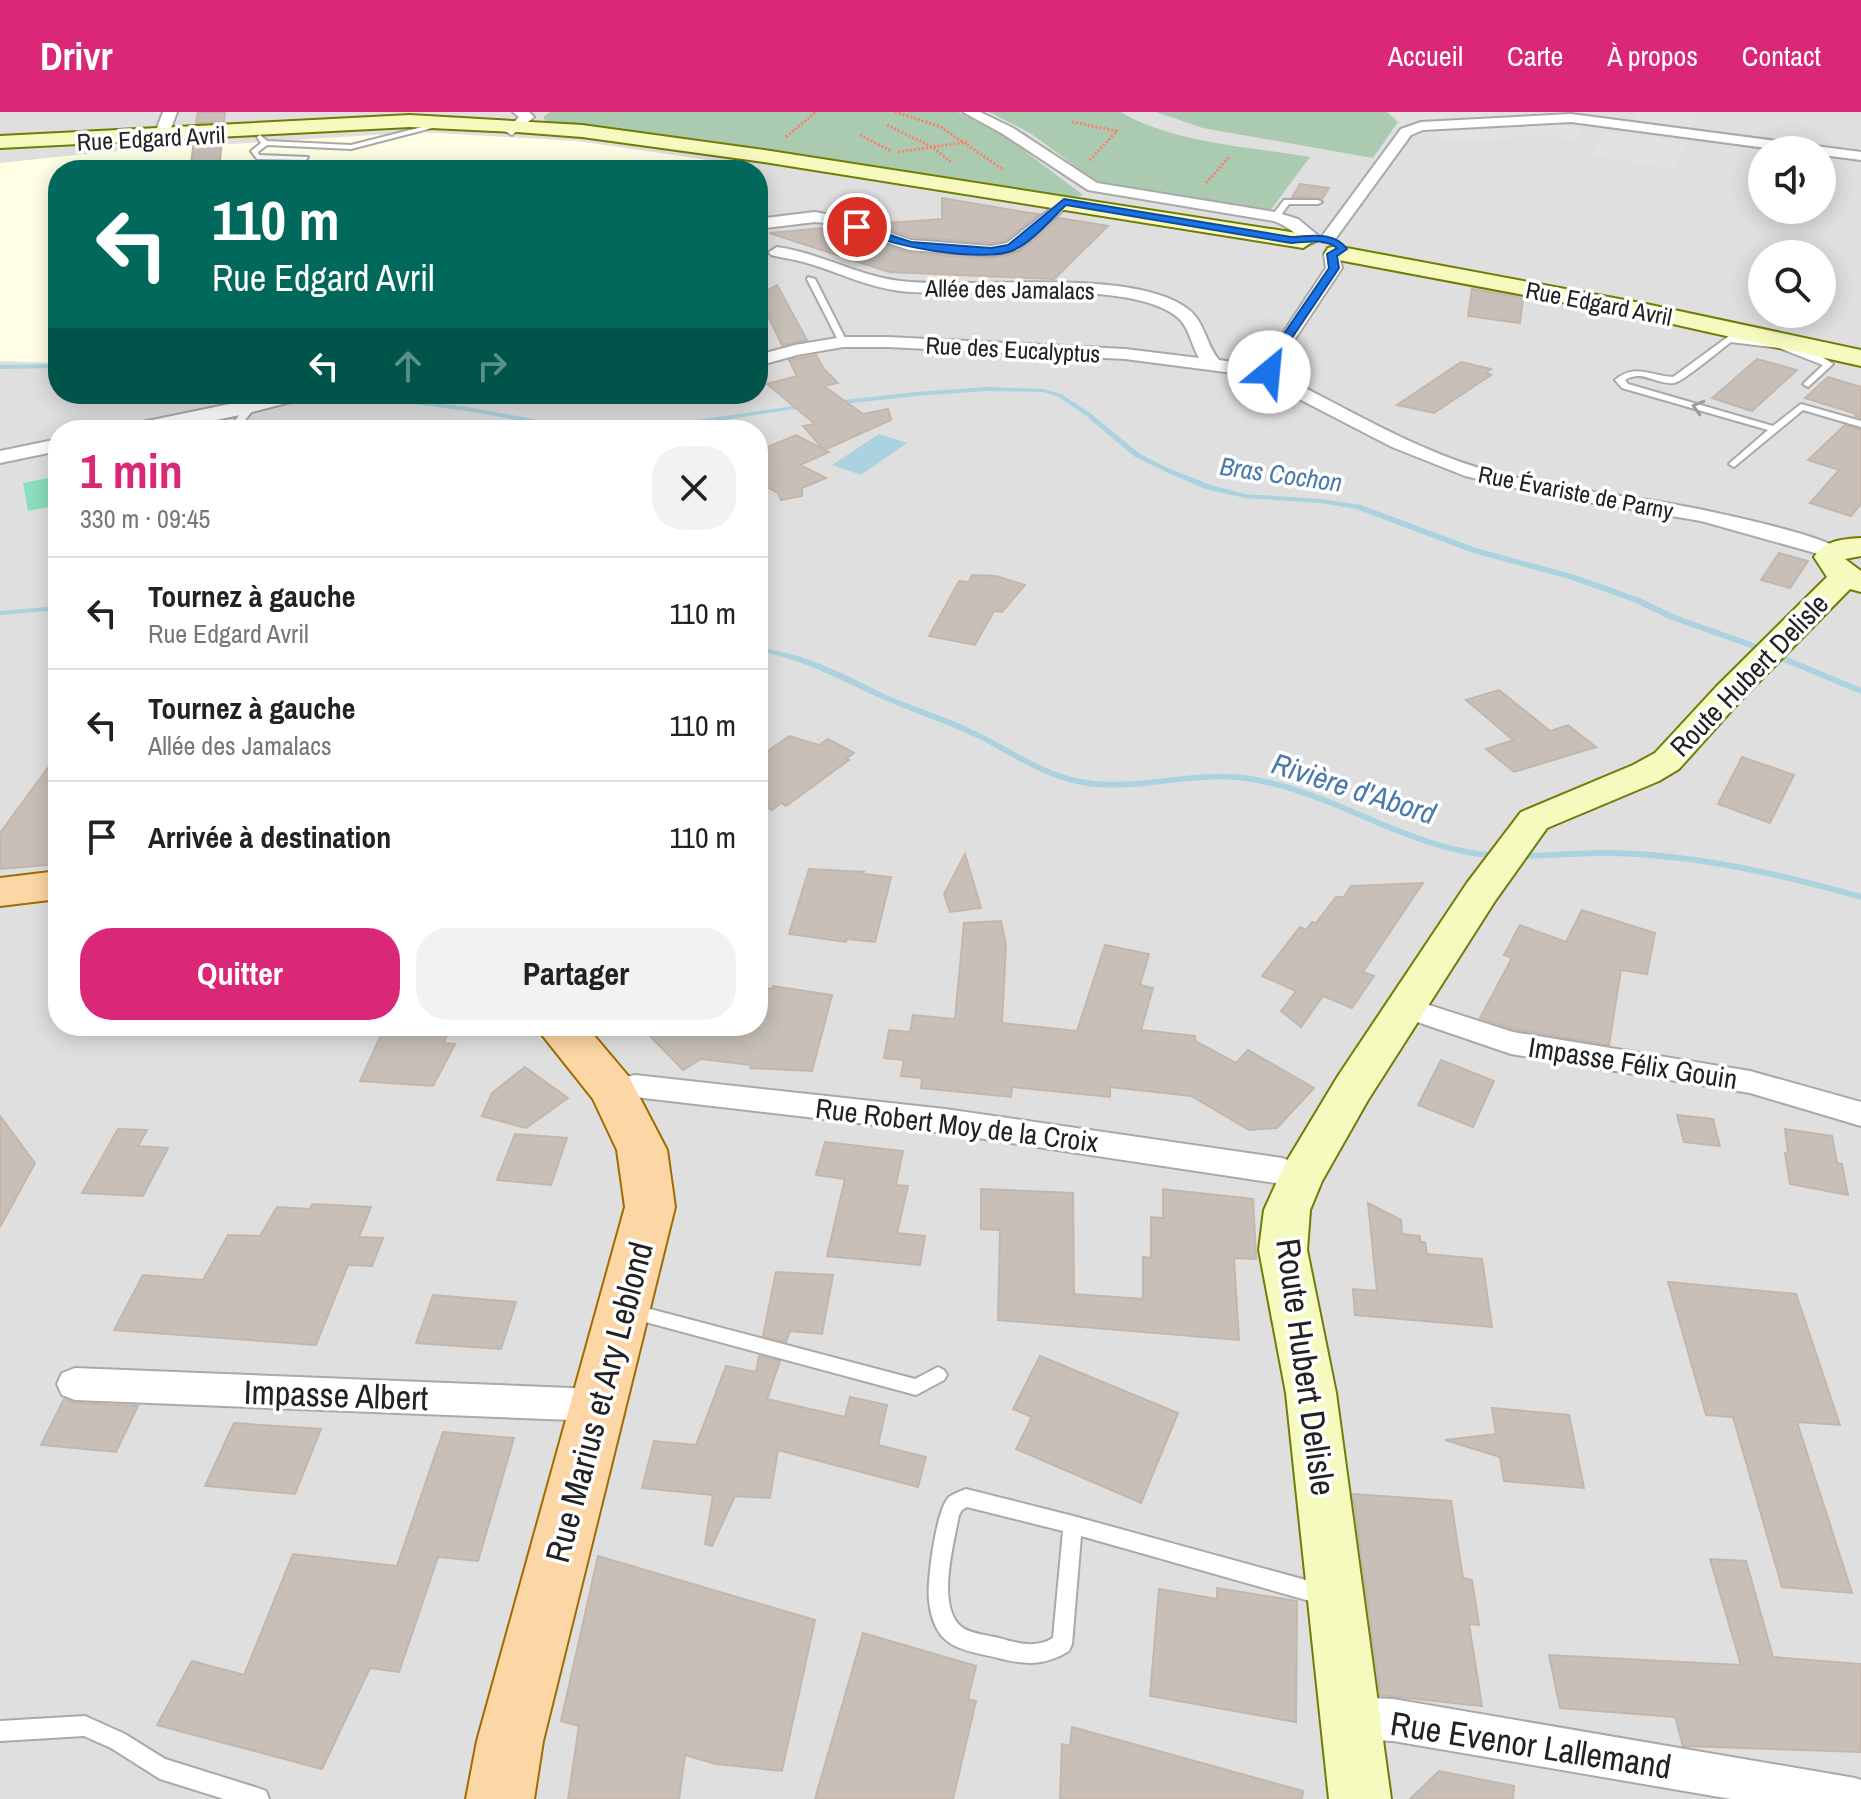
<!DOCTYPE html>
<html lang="fr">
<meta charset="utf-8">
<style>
:root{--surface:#fff;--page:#f2f2f2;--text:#222;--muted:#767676;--line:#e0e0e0;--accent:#db2777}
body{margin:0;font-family:"Archivo Narrow",sans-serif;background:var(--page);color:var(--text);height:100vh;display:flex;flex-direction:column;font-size:30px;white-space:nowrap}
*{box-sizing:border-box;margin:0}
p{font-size:26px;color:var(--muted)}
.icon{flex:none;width:44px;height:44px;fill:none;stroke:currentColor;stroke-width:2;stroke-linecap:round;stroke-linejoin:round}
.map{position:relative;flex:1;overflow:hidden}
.panel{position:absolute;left:48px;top:308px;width:720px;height:616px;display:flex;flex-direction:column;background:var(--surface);border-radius:32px;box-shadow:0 4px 20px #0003}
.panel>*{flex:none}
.hud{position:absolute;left:48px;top:48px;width:720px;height:244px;border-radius:32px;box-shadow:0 4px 20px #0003;background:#00695c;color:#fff;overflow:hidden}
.tools{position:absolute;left:1748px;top:24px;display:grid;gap:16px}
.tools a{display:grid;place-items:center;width:88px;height:88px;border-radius:50%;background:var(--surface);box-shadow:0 4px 20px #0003;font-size:40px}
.pin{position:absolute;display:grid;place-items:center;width:68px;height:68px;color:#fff;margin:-34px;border:4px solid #fff;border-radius:50%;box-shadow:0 2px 8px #0007}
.me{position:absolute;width:88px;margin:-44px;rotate:28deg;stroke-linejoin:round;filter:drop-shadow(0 0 6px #0008)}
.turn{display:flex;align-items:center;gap:28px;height:168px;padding:0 32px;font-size:36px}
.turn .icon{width:104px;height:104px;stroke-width:2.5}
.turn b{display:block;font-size:56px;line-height:68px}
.lanes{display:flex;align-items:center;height:76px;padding:0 32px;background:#0003;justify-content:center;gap:40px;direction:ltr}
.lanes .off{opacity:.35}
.round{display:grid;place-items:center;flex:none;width:84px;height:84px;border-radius:32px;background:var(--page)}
.overview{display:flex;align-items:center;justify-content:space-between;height:136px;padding:0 32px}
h1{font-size:48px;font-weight:800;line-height:60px;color:var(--accent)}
.cta{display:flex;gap:16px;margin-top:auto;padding:16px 32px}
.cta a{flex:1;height:92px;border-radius:32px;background:var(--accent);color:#fff;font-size:32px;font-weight:800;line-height:92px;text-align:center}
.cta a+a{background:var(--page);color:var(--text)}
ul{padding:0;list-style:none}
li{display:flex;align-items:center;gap:24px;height:112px;padding:0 32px;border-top:2px solid var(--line)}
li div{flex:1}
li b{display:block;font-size:30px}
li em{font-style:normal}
header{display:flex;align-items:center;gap:48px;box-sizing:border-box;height:112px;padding:0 40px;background:var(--accent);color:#fff}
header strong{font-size:38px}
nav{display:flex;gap:44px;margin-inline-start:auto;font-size:28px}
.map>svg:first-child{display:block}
.residential{fill:#e0dfdf;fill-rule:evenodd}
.education{fill:#ffffe5}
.cemetery{fill:#aacbaf}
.pitch{fill:#88e0be}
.parking{fill:#e2e2e2}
.water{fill:#aad3df}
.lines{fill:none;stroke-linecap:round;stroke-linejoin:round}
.stream{fill:#aad3df;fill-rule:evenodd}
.building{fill:#c7bfb8;stroke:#c4b6ab;stroke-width:2}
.lane-casing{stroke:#a9a9a9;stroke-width:4}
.street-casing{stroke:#a9a9a9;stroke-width:4}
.secondary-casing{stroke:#707d05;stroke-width:4}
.primary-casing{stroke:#a06b00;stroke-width:4}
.path{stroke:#fa8072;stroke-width:3;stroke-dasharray:2 2;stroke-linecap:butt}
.lane{fill:#fff;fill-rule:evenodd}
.street{fill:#fff;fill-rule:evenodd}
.secondary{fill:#f7fabf;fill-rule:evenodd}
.primary{fill:#fcd6a4;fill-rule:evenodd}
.oneway{stroke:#9c9c9c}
.route{fill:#1a73e8;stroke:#114b97;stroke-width:2}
.labels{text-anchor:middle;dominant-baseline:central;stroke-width:7;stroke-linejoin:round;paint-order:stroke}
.far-street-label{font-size:24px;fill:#222;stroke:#fff}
.far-water-label{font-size:26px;font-style:italic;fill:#4a7aab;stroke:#fff}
.street-label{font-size:28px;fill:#222;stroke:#fff}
.water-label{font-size:30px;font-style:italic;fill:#4a7aab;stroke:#fff}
.near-street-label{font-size:34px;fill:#222;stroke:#fff}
</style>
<header>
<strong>Drivr</strong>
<nav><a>Accueil</a><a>Carte</a><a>À propos</a><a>Contact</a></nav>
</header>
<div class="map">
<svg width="1861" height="1687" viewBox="0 0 1861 1687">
<rect width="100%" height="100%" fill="#f2efe9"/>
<path class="residential" d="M0,0H1861V1687H0ZM1762,38H1822V98H1762ZM58,58H758V282H58ZM1762,142H1822V202H1762ZM58,318H758V914H58Z"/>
<polygon class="education" points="421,20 577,29 722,50 726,58 58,58 58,251 0,249 0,51 104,40"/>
<g class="cemetery">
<polygon points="550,0 958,0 1006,25 1083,83 1072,86 547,11 543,5"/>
<path d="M989,0H1121C1172,31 1252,35 1310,45L1269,100L1097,70L1030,21Z"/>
<polygon points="1156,0 1387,0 1398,10 1373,46 1203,16"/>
</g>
<polygon class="pitch" points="58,364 58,393 28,399 23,371"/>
<g class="parking">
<polygon points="1389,0 1495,0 1499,5 1401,10"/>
<polygon points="1638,0 1697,0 1689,16 1633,9"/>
<polygon points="1543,11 1581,16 1577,28 1545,24 1448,29 1415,20"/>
<polygon points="1604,19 1656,26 1686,34 1674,57 1591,44"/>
</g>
<polygon class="water" points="879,322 907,331 861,363 832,353"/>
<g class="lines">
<g class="stream">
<polygon points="58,252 58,256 0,257 0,253"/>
<polygon points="986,275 1043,277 1061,282 1090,301 1140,342 1170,357 1211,373 1245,382 1321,387 1361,393 1476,436 1575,463 1640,486 1675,503 1751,530 1861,576 1861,582 1745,534 1669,507 1634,490 1569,467 1470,440 1356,397 1321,391 1245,386 1205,377 1166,360 1135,345 1085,303 1057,284 1043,280 986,279 916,284 835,293 832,291 835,289 916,280"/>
<polygon points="353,282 370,282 467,295 583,316 586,318 572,318 467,299 356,284"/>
<polygon points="807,292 809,293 809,295 657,318 640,318 643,316"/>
<polygon points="58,494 58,498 0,503 0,499"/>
<path d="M758,535C782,539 805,545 827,555C850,564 871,576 893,586C921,597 950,606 977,620C1011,636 1043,660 1081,667C1135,677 1189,657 1244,663C1323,673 1389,722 1467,737C1515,746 1564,737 1612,738C1697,740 1780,759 1861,782V788C1779,765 1697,746 1612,744C1563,743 1515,752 1467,743C1389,728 1322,679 1244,669C1189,662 1135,683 1081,673C1043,666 1011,643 977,626C948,612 917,602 887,589C843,570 806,548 758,539Z"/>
</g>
</g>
<g class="building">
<polygon points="198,0 225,0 224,10 196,11"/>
<polygon points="222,28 219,58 190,58 194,29"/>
<polygon points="1300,72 1329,76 1322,87 1292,85"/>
<polygon points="942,86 1023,100 1039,102 1006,128 991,131 912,125 873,112 942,107"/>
<polygon points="1059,106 1108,114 1054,167 889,160 769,121 834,115 909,141 991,147 1020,140"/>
<polygon points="777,173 807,228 782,233 758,183"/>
<polygon points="1472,177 1523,186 1520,211 1468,204"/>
<polygon points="816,243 824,257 838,271 824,274 863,302 888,297 891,308 824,338 829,340 800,353 826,366 802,376 802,384 781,388 778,381 758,370 758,339 796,323 823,337 803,314 815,312 767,272 797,264 789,248"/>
<polygon points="1757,247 1797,258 1752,299 1712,286"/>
<polygon points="1461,250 1491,257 1486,261 1491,263 1434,301 1397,293"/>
<polygon points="1828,265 1861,275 1861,306 1855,304 1857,302 1805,286"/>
<polygon points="1845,313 1861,318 1861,392 1851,404 1810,391 1839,358 1808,348"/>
<polygon points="1779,441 1808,449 1790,476 1761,468"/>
<polygon points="972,463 996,464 1025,473 1002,500 994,499 975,533 929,524 959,469 969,470"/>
<polygon points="1499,578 1550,619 1568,613 1596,635 1514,660 1486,637 1513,628 1466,588"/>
<polygon points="789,624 819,633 828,627 854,641 846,647 849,648 786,694 781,691 772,698 758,691 758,646"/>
<polygon points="58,642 58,752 0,757 0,721"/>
<polygon points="1742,645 1794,663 1770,711 1718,692"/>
<polygon points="965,742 981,796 950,800 944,782"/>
<polygon points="809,757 864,760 863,762 891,765 875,830 847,827 846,830 789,822"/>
<polygon points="1423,771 1363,860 1374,864 1352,896 1323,884 1301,915 1281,899 1296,879 1262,864 1300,815 1306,818 1312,810 1316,811 1336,785 1344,785 1351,774"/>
<polygon points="1582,798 1655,821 1647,862 1621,858 1609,933 1514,917 1480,906 1512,846 1504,843 1520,813 1566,830"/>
<polygon points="1001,809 1006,833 1002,911 1077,919 1105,833 1149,842 1140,873 1153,876 1141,918 1195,924 1195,929 1236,951 1248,938 1314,976 1277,1016 1249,1018 1191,984 1110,975 1110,985 1012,975 1011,985 921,976 922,966 901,964 904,948 884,946 889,918 910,920 913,903 955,907 964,811"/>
<polygon points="773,874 832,883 812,959 750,956 751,953 701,947 683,958 640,914 758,914 758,875 773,877"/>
<polygon points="385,914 451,914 444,931 455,932 433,974 360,969"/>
<polygon points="1441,948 1494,969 1473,1015 1418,993"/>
<polygon points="525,955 568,986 526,1016 482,1004 492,981"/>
<polygon points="1677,1003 1713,1007 1720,1034 1684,1030"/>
<polygon points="0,1004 35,1051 0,1115"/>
<polygon points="118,1017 147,1018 138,1034 168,1036 143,1084 82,1081"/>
<polygon points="1785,1017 1832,1024 1837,1051 1842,1052 1848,1083 1790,1072 1785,1041 1788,1041"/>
<polygon points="515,1022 567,1026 551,1073 497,1068"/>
<polygon points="825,1030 903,1039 896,1073 908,1074 897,1121 925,1124 920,1153 827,1144 845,1067 816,1063"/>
<polygon points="981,1077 1073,1081 1074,1182 1143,1187 1143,1145 1151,1146 1151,1105 1163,1106 1163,1077 1253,1087 1256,1147 1234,1146 1239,1228 998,1208 1000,1118 981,1117"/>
<polygon points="1368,1091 1401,1108 1402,1122 1420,1124 1420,1130 1425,1130 1427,1142 1482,1147 1492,1215 1355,1203 1353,1177 1377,1179"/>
<polygon points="312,1092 371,1095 359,1125 383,1126 372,1154 348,1153 316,1233 114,1218 143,1163 203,1168 228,1123 260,1124 277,1095 310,1097"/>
<polygon points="776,1160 833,1163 822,1222 790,1219 786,1230 763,1224"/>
<polygon points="1668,1170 1796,1182 1840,1313 1797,1310 1852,1481 1782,1475 1733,1305 1706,1303"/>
<polygon points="433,1183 516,1190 501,1237 416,1231"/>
<polygon points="759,1244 780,1249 767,1287 845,1305 850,1285 887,1293 878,1333 926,1345 918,1375 778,1338 770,1386 735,1384 712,1434 705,1432 713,1383 642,1376 654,1329 696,1333 726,1254 756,1260"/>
<polygon points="1040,1244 1178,1301 1141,1391 1016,1337 1032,1305 1013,1297"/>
<polygon points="64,1287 75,1291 138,1294 116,1340 41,1333"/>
<polygon points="1492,1296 1569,1303 1584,1376 1504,1369 1500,1345 1445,1328 1496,1322"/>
<polygon points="234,1311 321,1317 295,1382 205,1374"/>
<polygon points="443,1320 514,1326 478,1449 438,1445 399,1560 370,1556 322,1657 157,1613 192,1549 244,1563 293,1442 397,1454"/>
<polygon points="1353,1382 1451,1389 1463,1466 1472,1468 1479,1513 1469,1512 1482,1594 1380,1583"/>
<polygon points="598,1444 815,1508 782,1659 716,1652 685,1643 679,1687 568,1687 579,1614 561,1609"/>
<polygon points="1710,1447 1746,1449 1773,1545 1861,1552 1861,1640 1683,1634 1675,1605 1560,1596 1549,1543 1741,1553"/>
<polygon points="1217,1476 1297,1489 1296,1610 1150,1584 1159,1477 1217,1487"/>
<polygon points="863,1521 976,1554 968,1587 976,1589 953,1687 815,1687"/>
<polygon points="1072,1615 1303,1679 1302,1687 1060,1687 1062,1632 1070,1634"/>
<polygon points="1439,1659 1514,1674 1513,1687 1410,1687"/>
</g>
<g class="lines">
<defs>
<g id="lane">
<polygon points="430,13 432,16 351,37 267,33 258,40 259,43 308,45 306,48 257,47 251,39 261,31 257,25 260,23 267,29 351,33"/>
<polygon points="1284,88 1318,88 1322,90 1318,92 1289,92 1278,107 1272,107 1271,105"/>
<polygon points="808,165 815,167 847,230 846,232 839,230 807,167"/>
<path d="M1729,224C1759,224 1809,233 1833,252L1808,275L1803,272L1823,253L1779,236L1731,230C1720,238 1684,269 1674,271C1655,273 1643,257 1625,268L1628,272L1773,314L1801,292L1861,309V315L1803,298L1734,355L1729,352L1731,350L1768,318L1622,276L1615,268C1635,251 1650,264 1673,265Z"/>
<polygon points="246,294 254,296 238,318 228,318"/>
<polygon points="631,1192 915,1267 938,1255 944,1258 947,1263 944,1268 916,1283 631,1206 625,1204 622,1199 625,1194"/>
<path d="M966,1377L1073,1404L1324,1473L1331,1476L1334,1483L1331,1490L1324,1493L1081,1424L1072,1532L1069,1539C1044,1554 1025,1553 998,1546C979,1541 954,1539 941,1523C934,1514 930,1500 929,1488C927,1469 936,1398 949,1385C953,1382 961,1379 966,1377ZM967,1395L1063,1419L1053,1526C1035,1537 1017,1531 999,1526C987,1523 972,1522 963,1516C935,1497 954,1431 959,1403L962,1398Z"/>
<polygon points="85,1604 125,1622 165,1647 258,1676 266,1679 269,1687 224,1687 160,1667 111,1636 84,1624 0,1629 0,1609"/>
</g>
<g id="street">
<polygon points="163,0 177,0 168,24 161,28 154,24"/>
<polygon points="513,0 529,0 534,5 512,23 505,19 519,5"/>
<path d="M963,0H980L1013,16L1097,71L1275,100L1298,107L1321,126L1313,131C1298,126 1289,114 1274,109L1088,78L1003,22Z"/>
<polygon points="1571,2 1861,40 1861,48 1822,43 1822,38 1781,38 1571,10 1423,18 1411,23 1333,130 1323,130 1320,127 1401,17 1421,10"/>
<polygon points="1064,86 1071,90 1069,93 1018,138 991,144 909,138 833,112 815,110 765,116 758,112 765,106 815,100 841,105 911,128 991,134 1007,131"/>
<path d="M777,135C820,141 858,164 900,169C973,178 1131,154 1188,197C1205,210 1206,233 1219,248L1261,254L1326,156L1324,142L1326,139H1338L1342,156L1279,251L1278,259L1286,266C1349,298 1411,335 1479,356C1556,379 1639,383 1717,401C1740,406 1832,426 1843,440L1833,446L1701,409L1541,382L1465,364L1392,335L1274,274L1264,265L1125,247L888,235H843L797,243L758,254V243L795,233L843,225H888L1125,237L1199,246C1191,232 1189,214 1176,204C1124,165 969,187 900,179C867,175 838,160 807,151C795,147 783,146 771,143L769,140Z"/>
<path d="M278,282H307L304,286C245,303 185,318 124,318L133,312Z"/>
<polygon points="58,327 58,339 0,351 0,339"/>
<polygon points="1407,886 1513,920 1750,959 1861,990 1861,1014 1750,981 1511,942 1397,903 1393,896 1397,889"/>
<polygon points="635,963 945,997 1282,1046 1312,1056 1317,1065 1312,1074 1301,1078 1282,1072 945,1021 635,985 612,989 601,986 597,978 601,970"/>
<polygon points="75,1256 597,1277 610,1282 615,1293 610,1304 597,1309 75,1288 62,1283 57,1272 62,1261"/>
<polygon points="1349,1585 1393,1587 1855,1666 1861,1668 1861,1687 1731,1687 1393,1629 1349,1627 1334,1621 1328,1606 1334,1591"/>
</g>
<g id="secondary">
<polygon points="410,3 582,13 764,38 1303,122 1314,129 1303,136 764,50 582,25 517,20 410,15 0,36 0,24"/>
<polygon points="1336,134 1646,192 1861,238 1861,254 1646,206 1328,146 1325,141 1328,136"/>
<path d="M1861,426V444L1845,447L1861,459V480L1850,477L1740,589L1679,657L1659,669L1547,716L1495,789L1368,988L1322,1069L1310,1098L1307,1138L1336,1281L1391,1687H1329L1286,1281L1259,1138L1264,1098L1285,1052L1338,964L1467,771L1521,700L1633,653L1655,641L1716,575L1827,465L1814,445C1826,428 1842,427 1861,426Z"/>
</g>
<g id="primary">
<polygon points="58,759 58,787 0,794 0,766"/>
<polygon points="535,914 586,914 629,965 667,1038 675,1095 543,1629 534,1687 466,1687 477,1629 625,1095 617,1038 593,987"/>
</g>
</defs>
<use href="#lane" class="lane-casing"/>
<use href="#street" class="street-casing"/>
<use href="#secondary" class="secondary-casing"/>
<use href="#primary" class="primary-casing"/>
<g class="path">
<polyline points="895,0 939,14 1004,58"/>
<polyline points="1072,10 1117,19 1089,49"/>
<polyline points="887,13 932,35 951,50"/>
<polyline points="860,23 891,39"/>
<polyline points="786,25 816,0"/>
<polyline points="898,40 967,30"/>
<polyline points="1206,71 1229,45"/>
</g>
<use href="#lane" class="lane"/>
<use href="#street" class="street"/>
<use href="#secondary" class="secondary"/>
<use href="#primary" class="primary"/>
</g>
<defs><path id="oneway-chevron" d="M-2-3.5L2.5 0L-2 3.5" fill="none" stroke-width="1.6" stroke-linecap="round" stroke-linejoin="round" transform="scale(2)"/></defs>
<use class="oneway" href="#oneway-chevron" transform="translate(1698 295) rotate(-164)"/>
<path class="route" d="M1064,87L1291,125C1311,124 1334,119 1347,137L1337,144L1339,156L1275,251V260L1269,264L1263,260L1264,251L1329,156L1327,142L1337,136C1325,126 1306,130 1291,131L1066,93C1051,107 1033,129 1014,138C984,152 879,133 852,115L860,113L911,130L991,136L1008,133Z"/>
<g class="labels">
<g class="far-street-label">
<text transform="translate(151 26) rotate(-3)">Rue Edgard Avril</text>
<text transform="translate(1010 177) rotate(1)">Allée des Jamalacs</text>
<text transform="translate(1599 191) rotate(11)">Rue Edgard Avril</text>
<text transform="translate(1013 237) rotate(3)">Rue des Eucalyptus</text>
<text transform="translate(1576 380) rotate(11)">Rue Évariste de Parny</text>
</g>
<g class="far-water-label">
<text transform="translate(1281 362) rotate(8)">Bras Cochon</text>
</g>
<g class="street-label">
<text transform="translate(1749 563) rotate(-46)">Route Hubert Delisle</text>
<text transform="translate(1633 951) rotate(9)">Impasse Félix Gouin</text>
<text transform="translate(957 1013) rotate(7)">Rue Robert Moy de la Croix</text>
</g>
<g class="water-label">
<text transform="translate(1354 676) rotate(18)">Rivière d'Abord</text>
</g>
<g class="near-street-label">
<text transform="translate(1306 1255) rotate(82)">Route Hubert Delisle</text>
<text transform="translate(336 1283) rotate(2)">Impasse Albert</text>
<text transform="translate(599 1290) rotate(-75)">Rue Marius et Ary Leblond</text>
<text transform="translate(1531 1633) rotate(9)">Rue Evenor Lallemand</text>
</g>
</g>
</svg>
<div class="tools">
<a><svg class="icon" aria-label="sound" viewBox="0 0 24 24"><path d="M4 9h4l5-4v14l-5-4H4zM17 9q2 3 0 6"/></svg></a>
<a><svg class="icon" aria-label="search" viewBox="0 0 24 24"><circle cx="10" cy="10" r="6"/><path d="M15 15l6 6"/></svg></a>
</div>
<div class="pin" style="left:857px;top:115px;background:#d93025"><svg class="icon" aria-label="arrive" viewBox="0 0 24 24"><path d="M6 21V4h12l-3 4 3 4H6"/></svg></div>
<svg class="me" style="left:1269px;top:260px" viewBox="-20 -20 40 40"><circle r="19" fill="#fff"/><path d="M0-13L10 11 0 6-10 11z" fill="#1a73e8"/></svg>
<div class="hud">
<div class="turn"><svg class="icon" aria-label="left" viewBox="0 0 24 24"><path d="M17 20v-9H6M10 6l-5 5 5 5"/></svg><div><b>110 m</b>Rue Edgard Avril</div></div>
<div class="lanes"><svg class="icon" aria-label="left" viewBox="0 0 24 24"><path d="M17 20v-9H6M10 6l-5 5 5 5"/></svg><svg class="icon off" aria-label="ahead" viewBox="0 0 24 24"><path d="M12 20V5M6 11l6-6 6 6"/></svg><svg class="icon off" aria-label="right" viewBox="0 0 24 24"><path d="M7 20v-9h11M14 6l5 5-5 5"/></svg></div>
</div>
<section class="panel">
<div class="overview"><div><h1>1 min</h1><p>330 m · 09:45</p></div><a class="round"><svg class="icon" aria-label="close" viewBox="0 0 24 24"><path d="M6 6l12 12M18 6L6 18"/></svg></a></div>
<ul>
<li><svg class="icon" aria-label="left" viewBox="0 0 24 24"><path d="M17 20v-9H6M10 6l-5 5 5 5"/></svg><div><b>Tournez à gauche</b><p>Rue Edgard Avril</p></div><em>110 m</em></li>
<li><svg class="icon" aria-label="left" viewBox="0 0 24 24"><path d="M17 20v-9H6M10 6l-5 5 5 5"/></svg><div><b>Tournez à gauche</b><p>Allée des Jamalacs</p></div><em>110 m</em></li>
<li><svg class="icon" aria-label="arrive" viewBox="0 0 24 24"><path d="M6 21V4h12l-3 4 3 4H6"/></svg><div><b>Arrivée à destination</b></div><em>110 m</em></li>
</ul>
<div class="cta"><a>Quitter</a><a>Partager</a></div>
</section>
</div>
